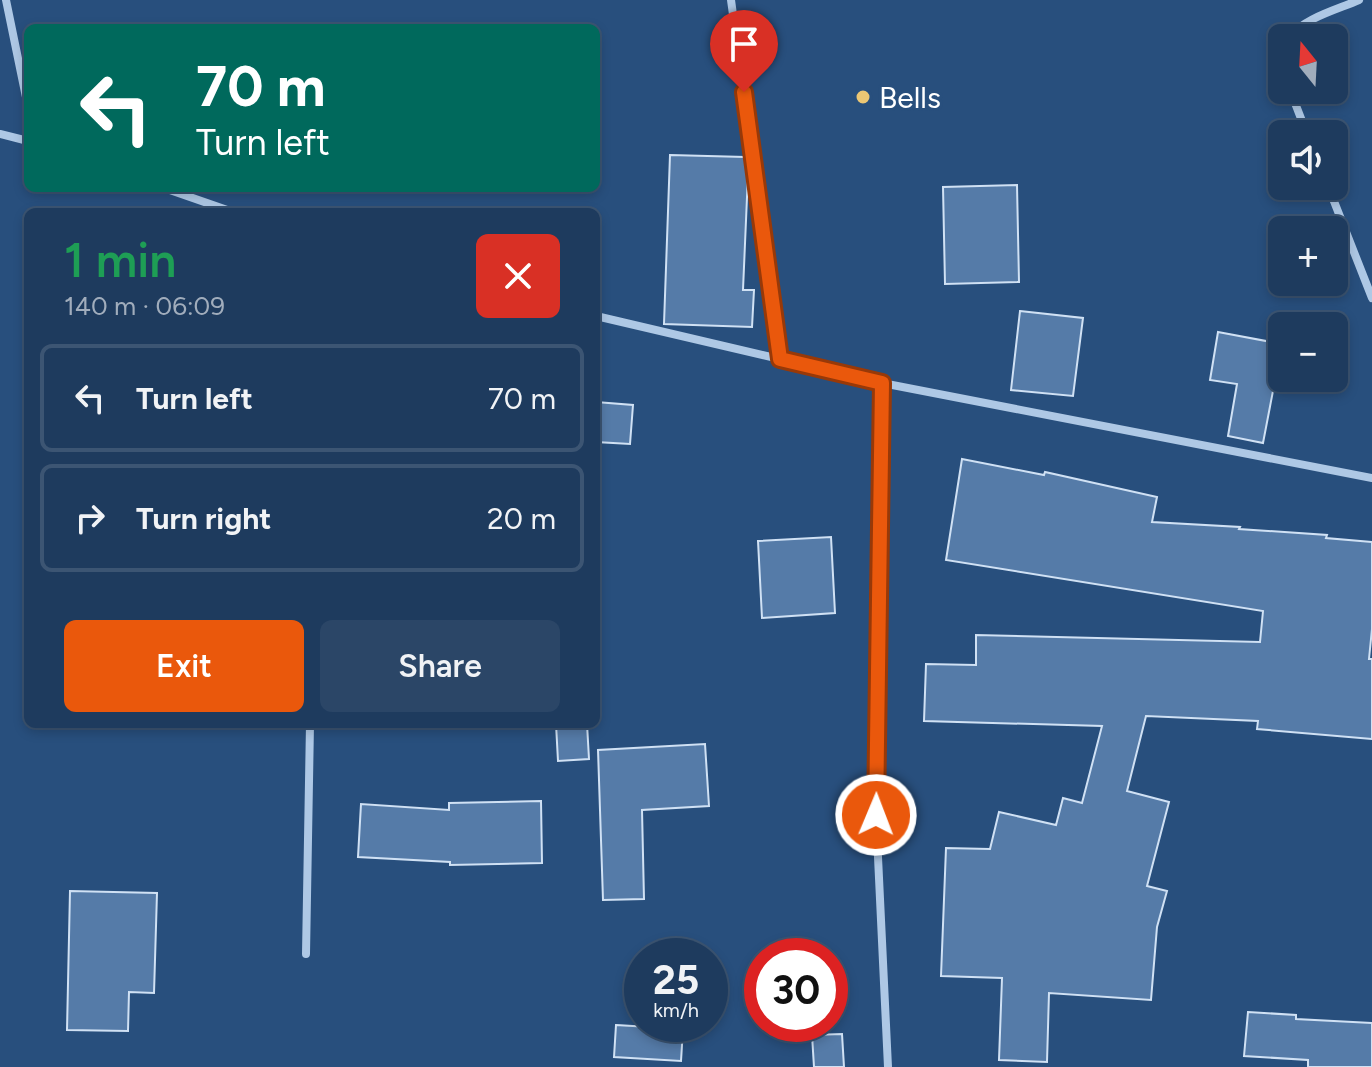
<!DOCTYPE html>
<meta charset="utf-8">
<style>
:root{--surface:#1e3b5e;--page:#2b4667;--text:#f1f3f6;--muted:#a1adbc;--line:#3c5573;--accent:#ea580c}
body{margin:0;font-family:Figtree,sans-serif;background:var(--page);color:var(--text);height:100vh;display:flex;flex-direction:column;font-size:30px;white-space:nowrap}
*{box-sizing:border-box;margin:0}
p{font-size:26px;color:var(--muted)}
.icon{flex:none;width:44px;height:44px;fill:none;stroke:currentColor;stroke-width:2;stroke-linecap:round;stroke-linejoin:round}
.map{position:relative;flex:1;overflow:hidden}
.sheet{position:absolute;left:24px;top:208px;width:576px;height:520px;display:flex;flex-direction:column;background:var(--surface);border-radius:12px;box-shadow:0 4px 12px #0003,0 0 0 2px var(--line)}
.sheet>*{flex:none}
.banner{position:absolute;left:24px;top:24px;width:576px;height:168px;border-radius:12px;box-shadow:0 4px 12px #0003,0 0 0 2px var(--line);background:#00695c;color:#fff;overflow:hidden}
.needle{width:52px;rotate:342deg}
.buttons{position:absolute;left:1268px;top:24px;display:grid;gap:16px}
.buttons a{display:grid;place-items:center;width:80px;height:80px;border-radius:12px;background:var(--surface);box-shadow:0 4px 12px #0003,0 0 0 2px var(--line);font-size:40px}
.speed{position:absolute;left:624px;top:938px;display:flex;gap:16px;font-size:40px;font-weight:700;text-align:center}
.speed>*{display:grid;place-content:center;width:104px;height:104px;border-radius:50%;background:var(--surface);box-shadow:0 4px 12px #0003,0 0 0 2px var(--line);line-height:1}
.speed small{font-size:20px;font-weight:400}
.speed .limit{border:12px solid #d22;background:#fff;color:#111}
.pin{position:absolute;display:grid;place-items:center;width:68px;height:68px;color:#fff;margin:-82px -34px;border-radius:50% 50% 50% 0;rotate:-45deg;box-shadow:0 0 8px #0007}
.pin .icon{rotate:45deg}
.me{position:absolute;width:88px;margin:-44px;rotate:1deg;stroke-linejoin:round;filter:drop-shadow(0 0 6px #0008)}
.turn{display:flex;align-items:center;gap:28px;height:168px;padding:0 40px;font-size:36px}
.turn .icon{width:104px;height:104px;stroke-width:2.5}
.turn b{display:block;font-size:56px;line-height:68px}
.round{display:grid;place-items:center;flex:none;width:84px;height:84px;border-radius:12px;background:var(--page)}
.headline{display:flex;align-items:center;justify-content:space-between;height:136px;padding:0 40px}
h1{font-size:48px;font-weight:600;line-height:60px;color:#1e9e55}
.action{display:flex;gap:16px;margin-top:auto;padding:16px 40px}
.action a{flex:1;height:92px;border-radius:12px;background:var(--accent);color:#fff;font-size:32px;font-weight:600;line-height:92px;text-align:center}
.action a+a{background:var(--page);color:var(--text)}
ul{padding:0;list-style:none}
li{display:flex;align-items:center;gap:24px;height:108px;margin:0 16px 12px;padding:0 24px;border:4px solid var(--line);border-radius:12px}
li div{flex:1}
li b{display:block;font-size:30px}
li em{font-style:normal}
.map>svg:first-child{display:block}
.building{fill:#557ba8;stroke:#d0e1f4;stroke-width:2}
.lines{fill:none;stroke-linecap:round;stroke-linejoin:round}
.street{stroke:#aec8e5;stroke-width:8}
.route-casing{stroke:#983908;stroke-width:20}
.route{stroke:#ea580c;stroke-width:14}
.poi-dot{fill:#ecc774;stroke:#284f7d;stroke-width:3}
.labels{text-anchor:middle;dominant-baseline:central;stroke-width:6;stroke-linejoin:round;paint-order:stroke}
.poi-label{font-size:30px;fill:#fff;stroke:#284f7d;text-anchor:start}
</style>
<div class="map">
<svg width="1372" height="1067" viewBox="0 0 1372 1067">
<rect width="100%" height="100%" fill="#284f7d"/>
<g class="building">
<polygon points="670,155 745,157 748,174 743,290 754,290 752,327 664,324"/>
<polygon points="1017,185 1019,282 945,284 943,187"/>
<polygon points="1020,311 1083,318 1073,396 1011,390"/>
<polygon points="1218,332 1282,344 1263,443 1228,436 1237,384 1210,380"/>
<polygon points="596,402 633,405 630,444 596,442"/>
<polygon points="962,459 1044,475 1045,472 1157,497 1152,522 1240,527 1239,529 1327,535 1326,538 1372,542 1372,629 1369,659 1372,659 1372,739 1257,729 1258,721 1146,716 1127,791 1169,802 1147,886 1167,891 1157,927 1151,1000 1049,993 1047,1062 999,1060 1002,978 941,976 946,848 990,849 999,812 1056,825 1063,798 1082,803 1102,726 924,721 926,664 976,665 976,635 1260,642 1263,611 946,560"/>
<polygon points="831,537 835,613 762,618 758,541"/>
<polygon points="556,724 587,724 589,759 558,761"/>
<polygon points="705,744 709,806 642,810 644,899 603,900 598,750"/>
<polygon points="541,801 542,863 450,865 450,862 358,857 361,804 449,810 449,803"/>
<polygon points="70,891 157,893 154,993 129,992 128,1031 67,1030"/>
<polygon points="1248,1012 1296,1015 1296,1019 1372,1023 1372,1067 1308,1067 1308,1060 1244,1056"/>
<polygon points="616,1025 683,1029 681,1061 614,1057"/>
<polygon points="842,1034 844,1067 814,1067 812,1035"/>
</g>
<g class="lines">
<g class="street">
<polyline points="6,0 28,107"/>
<polyline points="731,0 780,359"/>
<path d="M1288,38C1304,18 1336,10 1359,0"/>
<polyline points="1282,53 1282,64"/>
<polyline points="1290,90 1307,134"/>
<polyline points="0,134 28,141"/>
<polyline points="1328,186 1372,298"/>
<polyline points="164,188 233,212"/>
<polyline points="596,316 882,383 1372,478"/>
<polyline points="882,383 876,815 888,1067"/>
<polyline points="306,954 310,724"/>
</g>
</g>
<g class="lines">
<defs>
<polyline id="route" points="744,92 780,359 882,383 876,815"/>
</defs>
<use href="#route" class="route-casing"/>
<use href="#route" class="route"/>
</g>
<circle class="poi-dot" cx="863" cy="97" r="8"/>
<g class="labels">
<g class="poi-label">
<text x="879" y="97">Bells</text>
</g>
</g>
</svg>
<div class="buttons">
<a><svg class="needle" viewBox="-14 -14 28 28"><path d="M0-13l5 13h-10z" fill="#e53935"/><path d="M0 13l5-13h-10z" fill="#a1adbc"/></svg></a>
<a><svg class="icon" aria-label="sound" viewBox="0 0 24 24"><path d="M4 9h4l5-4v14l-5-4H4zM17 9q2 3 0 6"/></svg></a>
<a>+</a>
<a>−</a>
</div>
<div class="speed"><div>25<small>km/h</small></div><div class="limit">30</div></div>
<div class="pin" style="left:744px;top:92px;background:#d93025"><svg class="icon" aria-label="arrive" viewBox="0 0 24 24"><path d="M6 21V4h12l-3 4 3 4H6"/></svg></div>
<svg class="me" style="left:876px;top:815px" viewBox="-20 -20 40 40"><circle r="17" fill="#ea580c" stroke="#fff" stroke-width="3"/><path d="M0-11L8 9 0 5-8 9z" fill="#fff"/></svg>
<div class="banner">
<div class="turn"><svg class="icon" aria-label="left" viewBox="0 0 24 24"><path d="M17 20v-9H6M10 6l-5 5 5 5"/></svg><div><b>70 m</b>Turn left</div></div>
</div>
<section class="sheet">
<div class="headline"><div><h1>1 min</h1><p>140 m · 06:09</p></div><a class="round" style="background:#d93025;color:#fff"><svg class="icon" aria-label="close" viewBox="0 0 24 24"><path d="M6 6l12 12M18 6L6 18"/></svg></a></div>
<ul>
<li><svg class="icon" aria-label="left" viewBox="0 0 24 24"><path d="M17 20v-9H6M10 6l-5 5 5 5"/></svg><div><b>Turn left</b></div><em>70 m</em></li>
<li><svg class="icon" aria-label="right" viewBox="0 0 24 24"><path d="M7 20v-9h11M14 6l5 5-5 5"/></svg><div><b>Turn right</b></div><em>20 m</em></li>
</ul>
<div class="action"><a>Exit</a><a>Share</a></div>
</section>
</div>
